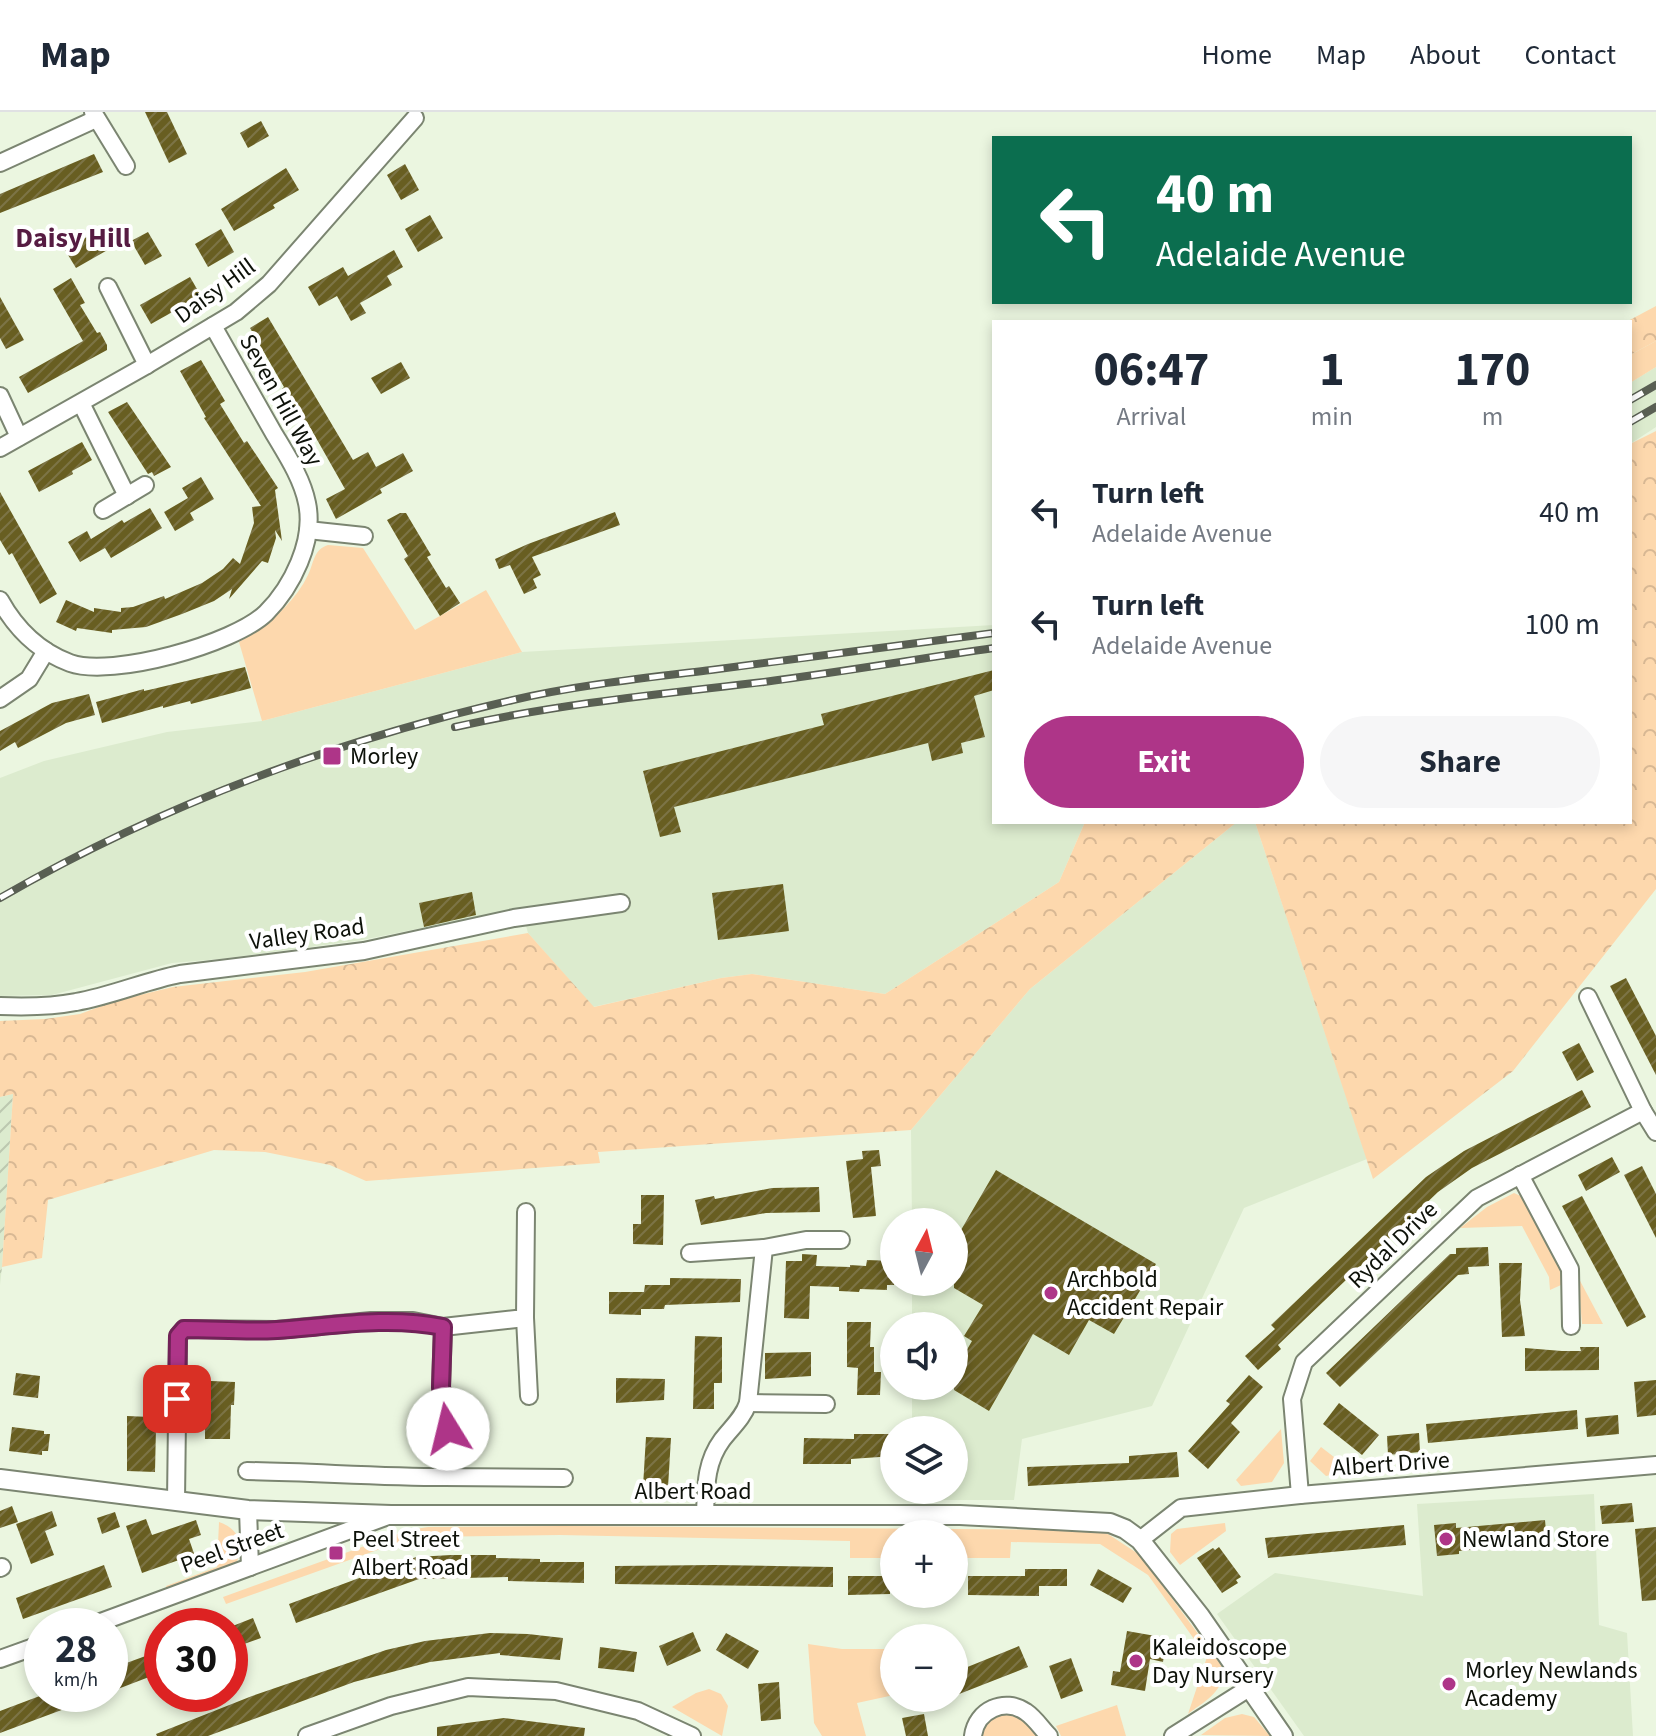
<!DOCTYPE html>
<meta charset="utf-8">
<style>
:root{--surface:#fff;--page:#f6f6f7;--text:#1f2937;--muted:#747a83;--line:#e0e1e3;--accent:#ae3588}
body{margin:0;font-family:"Source Sans 3",sans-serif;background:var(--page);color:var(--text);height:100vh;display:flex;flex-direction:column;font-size:30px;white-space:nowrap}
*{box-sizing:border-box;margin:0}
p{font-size:26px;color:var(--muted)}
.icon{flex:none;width:44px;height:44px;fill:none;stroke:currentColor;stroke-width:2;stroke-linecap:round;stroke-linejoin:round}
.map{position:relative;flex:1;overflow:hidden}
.side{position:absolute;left:992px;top:208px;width:640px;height:504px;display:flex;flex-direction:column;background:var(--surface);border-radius:0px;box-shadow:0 4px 12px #0003}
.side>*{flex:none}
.guide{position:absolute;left:992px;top:24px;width:640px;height:168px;border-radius:0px;box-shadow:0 4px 12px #0003;background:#0b6e4f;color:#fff;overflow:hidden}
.needle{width:52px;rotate:7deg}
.fabs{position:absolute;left:880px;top:1096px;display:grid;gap:16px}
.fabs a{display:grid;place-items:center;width:88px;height:88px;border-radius:50%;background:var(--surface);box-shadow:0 4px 12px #0003;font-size:40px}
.speed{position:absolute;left:24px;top:1496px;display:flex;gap:16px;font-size:40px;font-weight:700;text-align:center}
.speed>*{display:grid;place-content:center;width:104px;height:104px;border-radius:50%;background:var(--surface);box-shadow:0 4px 12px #0003;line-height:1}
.speed small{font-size:20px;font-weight:400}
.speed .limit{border:12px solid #d22;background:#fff;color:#111}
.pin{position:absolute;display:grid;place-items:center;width:68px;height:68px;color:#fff;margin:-34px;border-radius:16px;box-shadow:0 4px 12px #0006}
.me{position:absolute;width:88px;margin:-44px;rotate:351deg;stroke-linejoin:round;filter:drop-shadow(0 0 6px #0008)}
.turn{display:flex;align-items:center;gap:28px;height:168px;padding:0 32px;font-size:36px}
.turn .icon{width:104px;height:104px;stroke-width:2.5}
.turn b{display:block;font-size:56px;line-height:68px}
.eta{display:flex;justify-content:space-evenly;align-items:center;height:136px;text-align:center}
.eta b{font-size:48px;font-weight:700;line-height:56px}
.primary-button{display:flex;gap:16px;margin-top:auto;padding:16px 32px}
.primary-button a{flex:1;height:92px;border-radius:48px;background:var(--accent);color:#fff;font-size:32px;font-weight:700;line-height:92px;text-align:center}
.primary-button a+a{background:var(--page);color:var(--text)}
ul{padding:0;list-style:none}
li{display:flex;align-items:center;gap:24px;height:112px;padding:0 32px}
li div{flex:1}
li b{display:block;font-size:30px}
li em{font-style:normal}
header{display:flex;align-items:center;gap:48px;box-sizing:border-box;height:112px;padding:0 40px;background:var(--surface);border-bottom:2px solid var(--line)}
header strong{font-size:38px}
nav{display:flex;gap:44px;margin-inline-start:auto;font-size:28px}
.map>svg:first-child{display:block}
.built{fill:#dcebce}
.industrial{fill:url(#industrial-furrows)}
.grass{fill:#fdd8ad}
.forest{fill:url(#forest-crowns)}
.building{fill:url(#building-hatch)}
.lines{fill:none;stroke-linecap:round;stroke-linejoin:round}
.minor-casing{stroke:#7b8571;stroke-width:20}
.tertiary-casing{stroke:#7b8571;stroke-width:22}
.minor{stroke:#fff;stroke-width:16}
.tertiary{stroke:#fff;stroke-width:18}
.rail-casing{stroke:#595f53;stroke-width:8}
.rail{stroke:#fff;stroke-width:5;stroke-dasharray:15;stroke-linecap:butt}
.route-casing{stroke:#712258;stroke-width:20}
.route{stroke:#ae3588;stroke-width:14}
.poi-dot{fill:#ae3588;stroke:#fff;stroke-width:3}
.labels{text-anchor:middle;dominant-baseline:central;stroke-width:8;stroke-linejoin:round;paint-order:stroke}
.street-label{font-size:24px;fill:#0d1109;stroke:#fff}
.poi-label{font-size:24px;fill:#0d1109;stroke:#fff;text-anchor:start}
.quarter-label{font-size:28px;font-weight:bold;fill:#561b42;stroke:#fff}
</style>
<header>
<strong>Map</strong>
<nav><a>Home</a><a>Map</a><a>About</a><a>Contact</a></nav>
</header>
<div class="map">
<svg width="1656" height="1624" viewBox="0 0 1656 1624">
<defs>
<pattern id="industrial-furrows" width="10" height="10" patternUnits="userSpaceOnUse" patternTransform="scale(2)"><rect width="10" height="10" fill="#dcebce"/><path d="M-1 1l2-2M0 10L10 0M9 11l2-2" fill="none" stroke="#bcc8b0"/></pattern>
<pattern id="forest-crowns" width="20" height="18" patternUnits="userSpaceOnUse" patternTransform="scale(2)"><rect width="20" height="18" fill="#fdd8ad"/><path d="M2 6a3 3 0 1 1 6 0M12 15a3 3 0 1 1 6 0" fill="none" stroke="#d8b894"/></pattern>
<pattern id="building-hatch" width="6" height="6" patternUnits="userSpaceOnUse" patternTransform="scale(2)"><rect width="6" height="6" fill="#685e21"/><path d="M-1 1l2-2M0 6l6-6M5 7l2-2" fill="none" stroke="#7c7446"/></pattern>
</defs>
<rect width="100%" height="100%" fill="#ebf6e0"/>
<g class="built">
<polygon points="1656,255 1656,315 1630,332 1630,271"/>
<polygon points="994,513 994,710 1085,710 1059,770 885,882 752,862 721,866 593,895 528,821 521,796 362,828 220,847 172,851 52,883 0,884 0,666 44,649 167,620 262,609 522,540"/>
<polygon points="1237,710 1255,710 1367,1047 1244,1096 1152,1294 1022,1327 1014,1388 913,1388 913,1378 954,1378 954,1318 912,1318 912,1274 954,1274 954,1214 912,1214 912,1170 954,1170 954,1110 912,1110 911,1018 1030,877"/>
<polygon points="1594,1382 1599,1513 1627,1521 1633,1624 1304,1624 1217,1502 1275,1461 1423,1484 1417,1392"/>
</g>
<polygon class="industrial" points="13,982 2,1155 0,1173 0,985"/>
<g class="grass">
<polygon points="1656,229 1656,255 1630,271 1630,243"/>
<path d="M328,433L363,436L415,518L486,478L522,540L262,609L239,530C266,515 294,492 308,463C314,451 313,438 328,433Z"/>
<polygon points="1514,1081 1523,1085 1562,1161 1561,1173 1550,1178 1549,1165 1522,1114 1460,1116 1487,1095"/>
<polygon points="1578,1165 1603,1212 1582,1212"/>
<polygon points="1281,1317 1284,1351 1272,1370 1241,1374 1236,1368"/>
<polygon points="1321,1335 1352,1359 1326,1364 1310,1349"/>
<path d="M219,1410C240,1417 247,1436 234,1454L168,1481L166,1474L217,1455Z"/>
<polygon points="1225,1411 1226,1419 1180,1453 1170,1440 1171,1422 1177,1417"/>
<path d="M562,1414L1093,1418L1108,1422L1140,1443L1221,1553C1228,1578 1205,1589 1188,1602L1207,1545L1148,1463L1100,1432L1011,1430L1010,1446H954V1422H894V1446H850V1429L560,1423L423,1425L411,1426L226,1492L223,1485L409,1418L428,1415Z"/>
<polygon points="808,1532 842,1537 886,1537 894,1583 857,1591 866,1624 822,1624 814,1611"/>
<polygon points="709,1577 721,1582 728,1594 722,1624 672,1595 696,1581"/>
<polygon points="1117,1593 1126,1624 1061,1624 1056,1614"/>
<polygon points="1004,1600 1023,1603 1042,1624 979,1624 984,1611"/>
<polygon points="1242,1602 1254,1605 1270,1624 1201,1623 1225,1606"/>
</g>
<g class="forest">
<polygon points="1656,194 1656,229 1630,243 1630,210 1626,210"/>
<polygon points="1656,319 1656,777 1513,959 1373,1067 1255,710 1630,710 1630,332"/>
<polygon points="1085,710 1237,710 1030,877 911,1018 598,1040 600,1051 366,1069 330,1053 265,1040 214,1038 48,1088 42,1146 2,1155 13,982 0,985 0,909 45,907 80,902 115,889 173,875 305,860 528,821 594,895 721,866 752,862 885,882 1059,770"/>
</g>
<g class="building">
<polygon points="145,0 167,0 187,42 169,51"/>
<polygon points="261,9 269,24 248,36 240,21"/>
<polygon points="94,42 103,60 0,101 0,82"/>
<polygon points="405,52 419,78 401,88 387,63"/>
<polygon points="286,56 299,78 273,93 275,96 234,119 221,97"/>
<polygon points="430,103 443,126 418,140 405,117"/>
<polygon points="100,117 111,136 76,156 65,138"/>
<polygon points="221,117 234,140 208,155 195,132"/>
<polygon points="148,120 162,144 145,153 131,129"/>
<polygon points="394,138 403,155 387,164 392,173 360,191 366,201 351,209 337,184 319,194 308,175 343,155 348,164"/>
<polygon points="190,165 201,184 151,212 140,193"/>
<polygon points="71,166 85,191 80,193 97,221 100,220 107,233 107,238 28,281 19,265 83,229 53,177"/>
<polygon points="0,185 24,228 6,237 0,226"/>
<polygon points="268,205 353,348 368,340 376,355 403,341 413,359 380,377 382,381 336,407 326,387 345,377 307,310 305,312 282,277 284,275 250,216"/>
<polygon points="201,248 225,289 220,292 244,331 247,329 278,376 275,378 282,429 275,418 276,426 268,451 262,449 229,487 232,477 214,489 182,502 146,515 112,518 112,521 77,516 76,519 56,510 66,488 94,500 94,496 121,500 121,496 133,495 164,484 165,487 202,471 223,457 233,446 240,452 254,411 252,395 261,394 204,306 206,305 180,259"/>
<polygon points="401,250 410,266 381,282 371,266"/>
<polygon points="127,290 171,355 154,364 152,360 148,362 108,300"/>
<polygon points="82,330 92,348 72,359 73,362 39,380 28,359"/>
<polygon points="201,365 214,387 190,401 194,408 175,419 164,400 188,386 182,376"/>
<polygon points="0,380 57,482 40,492 12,441 9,443 0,428"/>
<polygon points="150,396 162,416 111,446 105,436 80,450 68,430 87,419 91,427 122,408 124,411"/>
<polygon points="615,400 620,413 532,445 541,463 533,467 537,476 524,482 510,453 499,457 495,447 528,432"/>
<polygon points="400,401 406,401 431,443 427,445 446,476 449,474 460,491 440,504 404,447 408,444 387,408"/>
<polygon points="245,555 251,576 191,592 190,589 163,596 163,594 102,611 96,590 144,577 144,579 153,577"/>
<polygon points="994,558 994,578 974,584 985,625 961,631 963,641 932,649 928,631 674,695 681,720 660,725 643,659 824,613 821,602"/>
<polygon points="89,582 95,603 66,611 18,636 15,630 0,639 0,619 52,591"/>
<polygon points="783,772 789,819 718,828 712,781"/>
<polygon points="472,780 476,803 424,815 419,791"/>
<polygon points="1626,866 1656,924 1656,963 1610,874"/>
<polygon points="1579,931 1594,960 1577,969 1562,940"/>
<polygon points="1582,978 1591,995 1472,1056 1438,1080 1278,1233 1281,1237 1258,1258 1245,1244 1275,1217 1271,1213 1426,1065 1464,1039"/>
<polygon points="879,1038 881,1054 871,1055 876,1104 853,1106 846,1049 863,1047 862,1039"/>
<polygon points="1612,1045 1620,1060 1586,1079 1578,1063"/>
<polygon points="1642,1054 1656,1082 1656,1126 1624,1063"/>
<polygon points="996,1058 1156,1152 1114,1222 1089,1208 1069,1243 1033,1222 989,1299 954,1278 954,1260 972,1229 964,1224 983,1193 954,1176 954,1130"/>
<polygon points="819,1075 820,1100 766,1101 701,1113 695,1088 714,1084 715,1087 772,1076"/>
<polygon points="641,1083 664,1083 663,1133 633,1132 633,1112 641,1112"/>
<polygon points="1582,1084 1646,1205 1627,1215 1562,1094"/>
<polygon points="1488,1135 1489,1154 1468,1155 1469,1162 1458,1163 1340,1275 1326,1261 1450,1142 1456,1142 1456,1136"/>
<polygon points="802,1142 817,1143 816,1154 850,1155 850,1153 866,1154 867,1148 894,1149 894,1173 887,1173 887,1178 860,1177 859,1180 839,1179 839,1175 810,1174 809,1207 784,1206 786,1149 802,1149"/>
<polygon points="1499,1151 1522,1151 1520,1188 1525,1224 1502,1225"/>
<polygon points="670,1166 741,1167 740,1190 665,1193 664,1197 641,1197 641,1203 609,1202 609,1180 644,1180 645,1173 670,1173"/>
<polygon points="847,1210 871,1210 870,1235 874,1235 874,1260 881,1260 880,1283 857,1283 858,1256 847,1255"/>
<polygon points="695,1224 722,1225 722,1271 714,1271 714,1297 693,1297"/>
<polygon points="1580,1235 1599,1235 1599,1258 1525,1259 1525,1236 1562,1239 1581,1239"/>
<polygon points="811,1240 811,1264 765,1267 765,1241"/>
<polygon points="16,1261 40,1264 38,1286 13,1283"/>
<polygon points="1249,1263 1263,1275 1231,1311 1240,1320 1208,1357 1188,1339 1230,1292 1226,1289"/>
<polygon points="616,1266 665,1267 664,1288 616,1291"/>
<polygon points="1656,1268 1656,1303 1637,1305 1634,1270"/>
<polygon points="211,1269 235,1270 234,1293 231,1293 230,1327 205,1327 205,1280 211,1280"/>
<polygon points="1339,1291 1379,1323 1362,1343 1323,1312"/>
<polygon points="1577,1298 1578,1317 1428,1331 1426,1312"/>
<polygon points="1618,1303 1619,1322 1587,1325 1585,1306"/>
<polygon points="127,1304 150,1305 150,1315 156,1315 155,1360 127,1359"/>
<polygon points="12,1315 44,1319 44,1322 50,1322 48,1339 42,1339 42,1343 9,1339"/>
<polygon points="1419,1321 1420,1340 1388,1343 1387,1324"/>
<polygon points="854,1322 894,1322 894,1344 851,1347 851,1352 803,1352 804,1326 854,1327"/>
<polygon points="646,1325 671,1326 668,1375 643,1374"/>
<polygon points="1177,1340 1179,1365 1028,1374 1027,1355 1129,1351 1129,1344"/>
<polygon points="1632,1391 1634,1410 1602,1412 1600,1394"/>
<polygon points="12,1394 18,1410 0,1416 0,1399"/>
<polygon points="52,1399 57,1414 45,1419 54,1443 31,1452 16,1412"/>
<polygon points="115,1400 120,1415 102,1422 97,1406"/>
<polygon points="146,1407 152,1423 196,1408 201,1423 189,1427 198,1453 183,1458 179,1448 142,1461 126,1414"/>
<polygon points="1545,1408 1547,1431 1459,1439 1459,1442 1437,1444 1434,1413 1456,1411 1456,1416"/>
<polygon points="1404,1413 1406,1433 1268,1446 1265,1426"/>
<polygon points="1656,1415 1656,1488 1642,1489 1635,1417"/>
<polygon points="1219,1435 1241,1465 1236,1468 1238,1471 1222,1481 1197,1446 1213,1436 1215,1438"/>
<polygon points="451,1443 496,1443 496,1446 540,1447 540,1450 584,1450 584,1471 508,1469 508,1465 419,1467 296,1511 289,1492 416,1445"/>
<polygon points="104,1453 112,1475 23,1507 16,1486"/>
<polygon points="715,1453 833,1455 833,1475 615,1472 615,1454"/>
<polygon points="1025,1457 1067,1457 1067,1474 1039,1474 1039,1484 968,1483 968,1464 1025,1464"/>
<polygon points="1098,1457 1132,1476 1123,1491 1090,1473"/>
<polygon points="848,1464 890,1464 890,1482 848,1483"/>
<polygon points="253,1506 261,1526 230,1537 230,1515"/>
<polygon points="1127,1519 1167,1526 1163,1550 1150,1547 1145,1579 1111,1573 1113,1559 1120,1560"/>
<polygon points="693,1520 701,1539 667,1554 659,1534"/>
<polygon points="490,1521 528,1522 563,1526 560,1548 500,1543 500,1541 430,1550 354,1570 208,1624 157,1624 156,1622 252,1584 386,1538 425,1529"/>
<polygon points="726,1521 759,1539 748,1557 716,1538"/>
<polygon points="954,1531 965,1556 1019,1534 1028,1555 954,1584"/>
<polygon points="600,1535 637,1540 634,1560 598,1556"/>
<polygon points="162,1538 162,1560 110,1580 110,1557"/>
<polygon points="1071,1546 1083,1579 1061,1587 1049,1554"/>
<polygon points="779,1570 781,1607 761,1609 758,1572"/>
<polygon points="45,1582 99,1584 0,1621 0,1599"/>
<polygon points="924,1602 928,1624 906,1624 902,1606"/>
<polygon points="504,1606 585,1616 584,1624 437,1624 437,1615"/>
</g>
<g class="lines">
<defs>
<g id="minor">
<polyline points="93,0 126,54"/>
<polyline points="0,51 96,7"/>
<polyline points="108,175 147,253"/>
<polyline points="0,284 19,325"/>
<polyline points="81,291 127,384"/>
<polyline points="0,336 147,253 236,200 269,172 415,6"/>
<polyline points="103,398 145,373"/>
<polyline points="308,418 364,424"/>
<path d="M0,488C16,517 38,539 70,551C112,566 234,532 266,501C292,475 315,429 307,391C302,366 286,342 273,320C253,285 233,250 213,214"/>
<polyline points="0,587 29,567 46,539"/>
<polyline points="1588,885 1643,999 1656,1020"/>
<path d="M0,894C26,895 51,895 76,890C111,884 145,869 180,862L364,839L514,806L621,791"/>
<polyline points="1520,1063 1570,1157 1571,1214"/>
<polyline points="690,1141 764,1136"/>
<polyline points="525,1206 529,1284"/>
<polyline points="443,1215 441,1275 448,1317 445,1365 564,1366"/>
<polyline points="748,1291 826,1292"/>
<path d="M247,1359C313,1360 379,1365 445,1365"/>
<polyline points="1300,1383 1292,1287 1304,1250 1477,1086 1643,999"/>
<polyline points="176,1389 178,1224 184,1217 276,1218 371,1209 413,1209 443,1215 525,1206 526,1100"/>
<polyline points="248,1398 250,1455"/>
<path d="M705,1403C706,1376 705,1351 722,1328C732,1315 743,1306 748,1291L764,1136L806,1128H841"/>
<polyline points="1140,1428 1181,1396 1300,1383 1656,1353"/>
<polyline points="0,1456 2,1455"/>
<polyline points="90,1514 388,1404"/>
<polyline points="0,1547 42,1532"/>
<polyline points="307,1624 391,1594 468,1575 556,1579 638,1599 692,1624"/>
<path d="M973,1624C976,1598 1005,1585 1026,1600C1035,1606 1042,1617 1049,1624"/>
<polyline points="1173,1624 1249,1576"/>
</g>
<polyline id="tertiary" points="0,1367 248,1398 391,1403 960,1403 1110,1411 1125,1417 1140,1428 1200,1504 1283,1624"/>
</defs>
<use href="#minor" class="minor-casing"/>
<use href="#tertiary" class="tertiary-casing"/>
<use href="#minor" class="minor"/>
<use href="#tertiary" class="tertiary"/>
<defs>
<g id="rail">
<polyline points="1630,288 1656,273"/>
<polyline points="1630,310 1656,295"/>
<path d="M455,615C557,592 660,582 764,570C841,560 917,547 994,536"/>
<path d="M0,786C159,694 335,629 513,588C578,573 645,566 711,558C805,546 900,533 994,521"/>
</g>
</defs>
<use href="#rail" class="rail-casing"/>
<use href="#rail" class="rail"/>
</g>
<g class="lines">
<defs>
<path id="route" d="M177,1287L178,1224L184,1217C215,1217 246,1220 277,1218C333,1214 387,1204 443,1215L441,1275L448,1317"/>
</defs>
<use href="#route" class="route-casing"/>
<use href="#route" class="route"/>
</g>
<g class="poi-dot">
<rect x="322" y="634" width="20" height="20" rx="4"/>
<circle cx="1051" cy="1181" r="8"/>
<circle cx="1446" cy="1427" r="8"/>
<rect x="328" y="1433" width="16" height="16" rx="4"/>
<circle cx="1136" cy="1549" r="8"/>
<circle cx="1449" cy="1572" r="8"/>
</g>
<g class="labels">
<g class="street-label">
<text transform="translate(215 179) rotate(-36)">Daisy Hill</text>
<text transform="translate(281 288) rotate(61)">Seven Hill Way</text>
<text transform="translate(307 822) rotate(-8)">Valley Road</text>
<text transform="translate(1393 1133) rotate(-44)">Rydal Drive</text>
<text transform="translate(1391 1352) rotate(-4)">Albert Drive</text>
<text x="693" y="1379">Albert Road</text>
<text transform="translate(232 1436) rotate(-20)">Peel Street</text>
</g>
<g class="poi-label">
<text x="350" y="644">Morley</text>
<text x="1067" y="1167">Archbold<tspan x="1067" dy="28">Accident Repair</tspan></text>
<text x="352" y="1427">Peel Street<tspan x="352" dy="28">Albert Road</tspan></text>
<text x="1462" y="1427">Newland Store</text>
<text x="1152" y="1535">Kaleidoscope<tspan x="1152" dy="28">Day Nursery</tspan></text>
<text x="1465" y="1558">Morley Newlands<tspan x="1465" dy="28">Academy</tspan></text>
</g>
<g class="quarter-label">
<text x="73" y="126">Daisy Hill</text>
</g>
</g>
</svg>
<div class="fabs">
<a><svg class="needle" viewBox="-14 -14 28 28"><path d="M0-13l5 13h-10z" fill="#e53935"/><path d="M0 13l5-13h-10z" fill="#747a83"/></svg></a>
<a><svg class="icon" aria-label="sound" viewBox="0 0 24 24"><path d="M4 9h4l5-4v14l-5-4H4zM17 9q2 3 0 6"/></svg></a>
<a><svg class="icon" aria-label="layers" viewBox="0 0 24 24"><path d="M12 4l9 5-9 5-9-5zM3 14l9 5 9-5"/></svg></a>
<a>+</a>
<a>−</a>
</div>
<div class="speed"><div>28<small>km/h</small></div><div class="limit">30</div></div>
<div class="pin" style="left:177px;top:1287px;background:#d93025"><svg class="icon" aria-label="arrive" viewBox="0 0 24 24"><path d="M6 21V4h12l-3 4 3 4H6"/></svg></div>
<svg class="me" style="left:448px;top:1317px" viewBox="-20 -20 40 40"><circle r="19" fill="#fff"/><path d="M0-13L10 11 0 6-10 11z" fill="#ae3588"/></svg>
<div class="guide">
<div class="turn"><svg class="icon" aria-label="left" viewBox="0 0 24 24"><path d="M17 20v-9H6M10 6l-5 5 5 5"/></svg><div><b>40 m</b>Adelaide Avenue</div></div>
</div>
<section class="side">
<div class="eta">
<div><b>06:47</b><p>Arrival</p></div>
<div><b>1</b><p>min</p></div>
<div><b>170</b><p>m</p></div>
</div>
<ul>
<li><svg class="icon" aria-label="left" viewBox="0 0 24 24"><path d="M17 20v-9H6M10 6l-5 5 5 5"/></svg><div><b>Turn left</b><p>Adelaide Avenue</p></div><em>40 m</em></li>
<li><svg class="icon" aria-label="left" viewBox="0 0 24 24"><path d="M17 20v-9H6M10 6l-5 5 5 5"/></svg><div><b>Turn left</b><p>Adelaide Avenue</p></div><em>100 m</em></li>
</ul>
<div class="primary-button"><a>Exit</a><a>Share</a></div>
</section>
</div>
